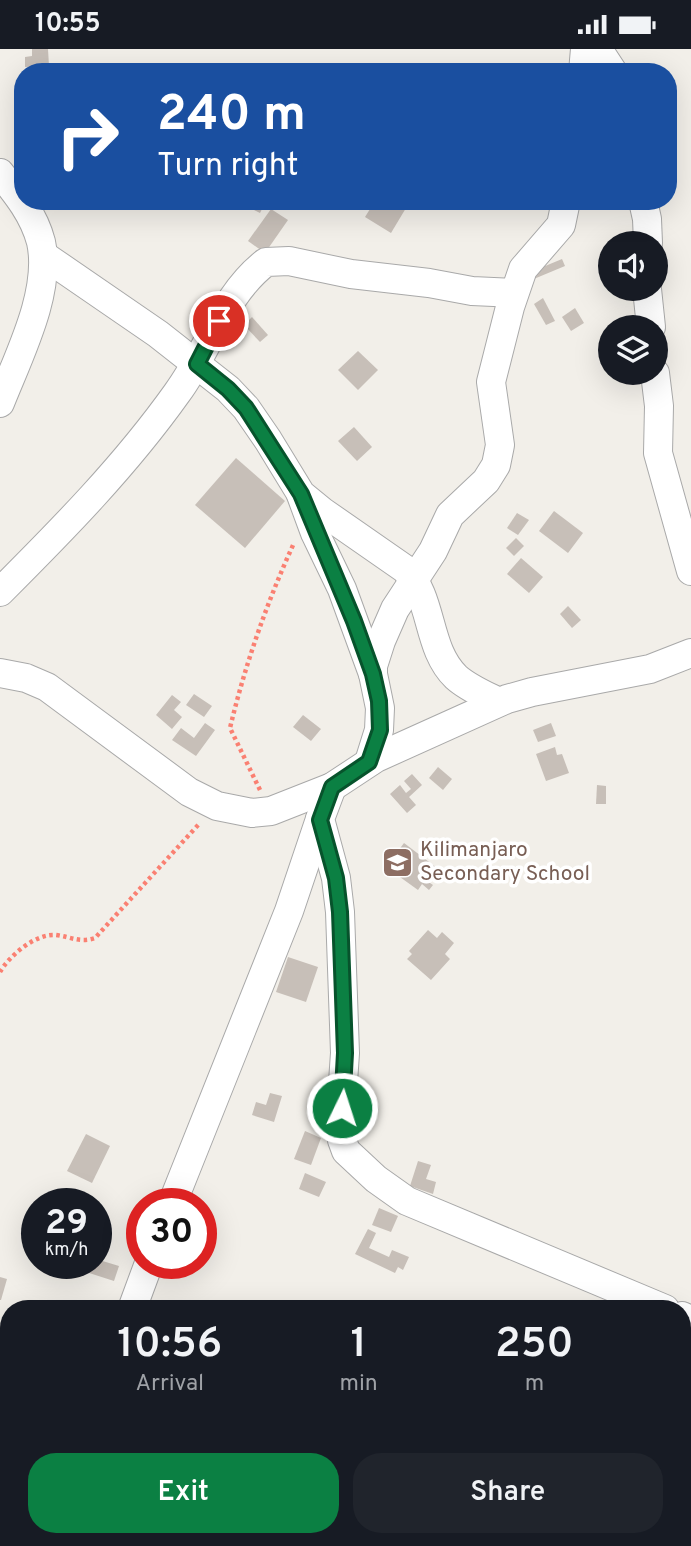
<!DOCTYPE html>
<style>
:root{--surface:#171b24;--page:#20242c;--text:#f1f3f6;--muted:#9ea1a6;--accent:#0b8043}
body{margin:0;font-family:Overpass,sans-serif;background:var(--page);color:var(--text);height:100vh;display:flex;flex-direction:column;font-size:26px;white-space:nowrap}
*{box-sizing:border-box;margin:0}
p{font-size:23px;color:var(--muted)}
.icon{flex:none;width:38px;height:38px;fill:none;stroke:currentColor;stroke-width:2;stroke-linecap:round;stroke-linejoin:round}
.map{position:relative;flex:1;overflow:hidden}
.panel{position:absolute;left:0px;top:1251px;width:691px;height:247px;display:flex;flex-direction:column;background:var(--surface);border-radius:28px 28px 0 0;box-shadow:0 7px 28px #0002}
.panel>*{flex:none}
.hud{position:absolute;left:14px;top:14px;width:663px;height:147px;border-radius:28px;box-shadow:0 7px 28px #0002;background:#1a4fa0;color:#fff;overflow:hidden}
.buttons{position:absolute;left:598px;top:182px;display:grid;gap:14px}
.buttons a{display:grid;place-items:center;width:70px;height:70px;border-radius:50%;background:var(--surface);box-shadow:0 7px 28px #0002;font-size:35px}
.speed{position:absolute;left:21px;top:1139px;display:flex;gap:14px;font-size:35px;font-weight:700;text-align:center}
.speed>*{display:grid;place-content:center;width:91px;height:91px;border-radius:50%;background:var(--surface);box-shadow:0 7px 28px #0002;line-height:1}
.speed small{font-size:18px;font-weight:400}
.speed .limit{border:10px solid #d22;background:#fff;color:#111}
.pin{position:absolute;display:grid;place-items:center;width:60px;height:60px;color:#fff;margin:-30px;border:4px solid #fff;border-radius:50%;box-shadow:0 2px 7px #0007}
.me{position:absolute;width:77px;margin:-38px;rotate:4deg;stroke-linejoin:round;filter:drop-shadow(0 0 5px #0008)}
.turn{display:flex;align-items:center;gap:24px;height:147px;padding:0 28px;font-size:32px}
.turn .icon{width:91px;height:91px;stroke-width:2.5}
.turn b{display:block;font-size:49px;line-height:60px}
.eta{display:flex;justify-content:space-evenly;align-items:center;height:119px;text-align:center}
.eta b{font-size:42px;font-weight:600;line-height:49px}
.button{display:flex;gap:14px;margin-top:auto;padding:14px 28px}
.button a{flex:1;height:80px;border-radius:28px;background:var(--accent);color:#fff;font-size:28px;font-weight:600;line-height:80px;text-align:center}
.button a+a{background:var(--page);color:var(--text)}
.status{display:flex;justify-content:space-between;align-items:center;height:49px;padding:0 35px;background:var(--surface);direction:ltr}
.status svg{height:19px;fill:currentColor}
.map>svg:first-child{display:block}
.building{fill:#c7bfb8}
.lines{fill:none;stroke-linecap:round;stroke-linejoin:round}
.minor-casing{stroke:#a9a9a9;stroke-width:30}
.path{stroke:#fa8072;stroke-width:4.5;stroke-dasharray:3.5 3.5;stroke-linecap:butt}
.minor{stroke:#fff;stroke-width:28}
.route-casing{stroke:#07532c;stroke-width:18}
.route{stroke:#0b8043;stroke-width:12}
.labels{text-anchor:middle;dominant-baseline:central;stroke-width:7;stroke-linejoin:round;paint-order:stroke}
.education-label{font-size:21px;fill:#785e54;stroke:#fff;text-anchor:start}
</style>
<div class="status"><b>10:55</b><svg viewBox="0 0 49 12"><path d="M0 12V9h3v3zM5 12V6h3v6zM10 12V3h3v9zM15 12V0h3v12zM26 1h20v11H26zM47 4h2v5h-2z"/></svg></div>
<div class="map">
<svg width="691" height="1497" viewBox="0 0 691 1497">
<rect width="100%" height="100%" fill="#f2efe9"/>
<g class="building">
<polygon points="32,0 48,0 49,17 25,18 25,8 32,7"/>
<polygon points="249,152 266,152 260,164 246,157"/>
<polygon points="375,152 405,152 409,154 391,184 365,168"/>
<polygon points="271,160 288,171 265,204 248,192"/>
<polygon points="562,210 565,217 529,232 526,225"/>
<polygon points="543,249 555,272 546,276 534,255"/>
<polygon points="575,259 584,274 571,282 562,268"/>
<polygon points="252,268 268,286 260,293 244,276"/>
<polygon points="358,302 378,321 358,341 338,321"/>
<polygon points="354,378 372,398 357,412 338,392"/>
<polygon points="236,409 285,452 245,499 195,456"/>
<polygon points="554,462 583,484 568,504 539,482"/>
<polygon points="517,464 529,471 518,486 507,479"/>
<polygon points="516,489 524,497 514,507 506,499"/>
<polygon points="521,509 543,528 529,544 507,525"/>
<polygon points="568,557 581,571 572,579 560,565"/>
<polygon points="194,645 212,657 204,668 186,656"/>
<polygon points="172,646 181,653 174,661 182,668 172,680 156,666"/>
<polygon points="303,666 321,680 311,692 293,678"/>
<polygon points="205,674 215,681 196,707 172,691 181,679 194,689"/>
<polygon points="551,674 556,687 538,693 533,681"/>
<polygon points="555,698 557,706 562,705 569,724 546,732 536,705"/>
<polygon points="438,718 452,730 443,741 429,729"/>
<polygon points="412,725 422,736 409,748 416,756 407,764 390,745 400,736 406,744 411,740 404,732"/>
<polygon points="597,736 606,737 606,755 596,755"/>
<polygon points="404,794 437,819 427,832 433,836 429,841 422,835 418,841 386,818"/>
<polygon points="428,881 437,889 442,883 454,894 445,905 450,910 431,931 407,910 412,905 409,902"/>
<polygon points="288,908 318,918 306,953 276,943"/>
<polygon points="270,1044 282,1047 274,1073 252,1066 256,1053 266,1056"/>
<polygon points="305,1082 321,1089 311,1116 294,1110"/>
<polygon points="86,1085 110,1097 92,1134 67,1122"/>
<polygon points="418,1112 431,1116 426,1130 436,1133 433,1145 410,1137"/>
<polygon points="305,1124 326,1133 319,1148 299,1140"/>
<polygon points="379,1159 398,1167 391,1183 372,1176"/>
<polygon points="368,1180 376,1184 369,1199 389,1208 392,1201 409,1208 403,1221 398,1218 395,1224 355,1205"/>
<polygon points="96,1210 119,1217 114,1232 86,1223 89,1214 96,1214"/>
<polygon points="0,1228 7,1230 1,1251 0,1251"/>
<polygon points="264,1489 288,1489 284,1497"/>
</g>
<g class="lines">
<defs>
<g id="minor">
<polyline points="598,0 613,23"/>
<polyline points="583,23 585,0"/>
<path d="M0,124C17,145 34,166 41,193C52,243 18,308 0,354"/>
<polyline points="643,152 647,170 648,194"/>
<path d="M43,206L158,285L228,340L246,359L268,391L301,445L323,463L405,520C434,550 426,599 456,628C468,639 485,646 499,653"/>
<polyline points="647,240 651,278"/>
<polyline points="655,324 659,357 658,404 691,522"/>
<polyline points="301,446 315,484 342,540 373,625"/>
<path d="M0,543C63,480 125,417 177,344C209,301 223,246 266,213L289,212L351,225L429,234L472,242L514,244"/>
<polyline points="0,624 26,629 47,638 189,743 217,757 252,764 271,762 332,738 376,709 507,650 532,643 650,620 691,604"/>
<polyline points="369,713 379,681 380,659 373,625 373,617 381,592 395,560 433,502 450,466 486,432 496,416 500,396 491,333 510,258 523,220 561,176 566,152"/>
<polyline points="332,738 320,770 336,829 340,863 345,1004 340,1077 342,1091 346,1102 376,1130 407,1152 665,1260"/>
<polyline points="172,1155 289,862 320,770"/>
<polyline points="132,1260 149,1214"/>
<polyline points="682,1267 691,1271"/>
<polyline points="0,1423 9,1417"/>
</g>
</defs>
<use href="#minor" class="minor-casing"/>
<g class="path">
<path d="M260,741L230,679C245,616 267,553 294,494"/>
<path d="M0,923C9,907 36,884 56,886C71,888 80,894 95,889L199,775"/>
</g>
<use href="#minor" class="minor"/>
</g>
<g class="lines">
<defs>
<polyline id="route" points="219,272 197,315 228,340 246,359 301,445 354,572 373,625 379,652 380,681 369,713 332,738 320,771 336,829 340,863 345,1004 342,1059"/>
</defs>
<use href="#route" class="route-casing"/>
<use href="#route" class="route"/>
</g>
<defs>
<symbol id="school-square" viewBox="-11 -11 22 22"><rect x="-9" y="-9" width="18" height="18" rx="4" fill="#8d6e63" stroke="#fff"/><path d="M0-5L7-2L0 1L-7-2ZM-4 1L0 2.5L4 1V4Q0 6-4 4Z" fill="#fff"/></symbol>
</defs>
<g fill-rule="evenodd">
<use href="#school-square" x="380" y="796" width="35" height="35"/>
</g>
<g class="labels">
<g class="education-label">
<text x="420" y="801">Kilimanjaro<tspan x="420" dy="24">Secondary School</tspan></text>
</g>
</g>
</svg>
<div class="buttons">
<a><svg class="icon" aria-label="sound" viewBox="0 0 24 24"><path d="M4 9h4l5-4v14l-5-4H4zM17 9q2 3 0 6"/></svg></a>
<a><svg class="icon" aria-label="layers" viewBox="0 0 24 24"><path d="M12 4l9 5-9 5-9-5zM3 14l9 5 9-5"/></svg></a>
</div>
<div class="speed"><div>29<small>km/h</small></div><div class="limit">30</div></div>
<div class="pin" style="left:219px;top:272px;background:#d93025"><svg class="icon" aria-label="arrive" viewBox="0 0 24 24"><path d="M6 21V4h12l-3 4 3 4H6"/></svg></div>
<svg class="me" style="left:342px;top:1059px" viewBox="-20 -20 40 40"><circle r="17" fill="#0b8043" stroke="#fff" stroke-width="3"/><path d="M0-11L8 9 0 5-8 9z" fill="#fff"/></svg>
<div class="hud">
<div class="turn"><svg class="icon" aria-label="right" viewBox="0 0 24 24"><path d="M7 20v-9h11M14 6l5 5-5 5"/></svg><div><b>240 m</b>Turn right</div></div>
</div>
<section class="panel">
<div class="eta">
<div><b>10:56</b><p>Arrival</p></div>
<div><b>1</b><p>min</p></div>
<div><b>250</b><p>m</p></div>
</div>
<div class="button"><a>Exit</a><a>Share</a></div>
</section>
</div>
